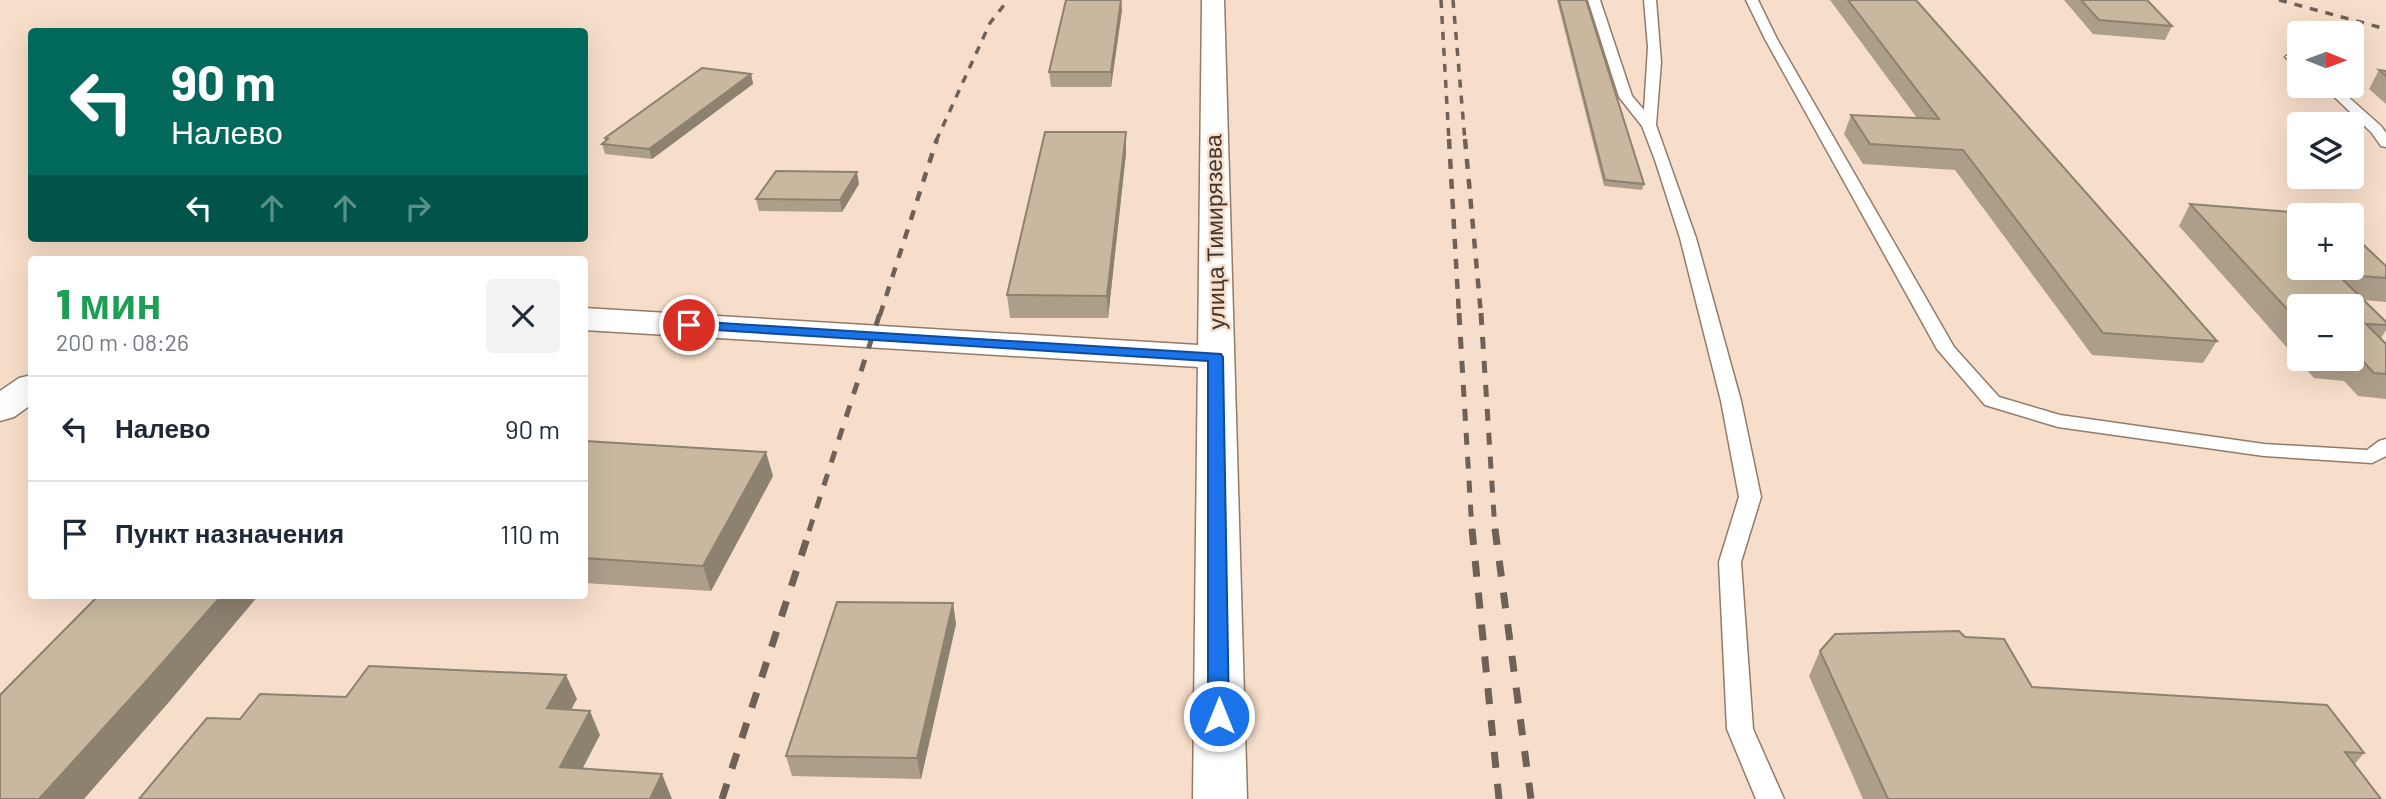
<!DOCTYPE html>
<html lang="ru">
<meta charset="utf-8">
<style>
:root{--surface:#fff;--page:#f2f2f3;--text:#1f2937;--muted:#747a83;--line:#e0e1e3}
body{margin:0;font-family:Barlow,sans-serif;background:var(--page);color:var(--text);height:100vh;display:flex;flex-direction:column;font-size:26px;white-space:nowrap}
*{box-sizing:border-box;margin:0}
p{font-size:23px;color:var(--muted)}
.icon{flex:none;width:38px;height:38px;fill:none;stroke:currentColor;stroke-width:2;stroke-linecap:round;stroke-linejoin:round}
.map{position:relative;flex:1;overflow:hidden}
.side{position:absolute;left:28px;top:256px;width:560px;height:343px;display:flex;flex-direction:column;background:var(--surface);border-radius:7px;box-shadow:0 7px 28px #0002}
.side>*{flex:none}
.hud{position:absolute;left:28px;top:28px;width:560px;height:214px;border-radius:7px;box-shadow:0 7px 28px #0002;background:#00695c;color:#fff;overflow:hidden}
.needle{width:46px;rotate:91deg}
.fabs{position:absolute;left:2287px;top:21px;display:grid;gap:14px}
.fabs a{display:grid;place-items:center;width:77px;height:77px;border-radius:7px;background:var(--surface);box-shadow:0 7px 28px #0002;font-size:35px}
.pin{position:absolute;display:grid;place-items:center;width:60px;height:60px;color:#fff;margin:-30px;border:4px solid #fff;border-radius:50%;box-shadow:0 2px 7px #0007}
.me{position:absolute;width:77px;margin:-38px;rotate:0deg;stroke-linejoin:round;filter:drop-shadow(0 0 5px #0008)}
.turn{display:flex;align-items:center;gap:24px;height:147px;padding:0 28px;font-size:32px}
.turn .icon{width:91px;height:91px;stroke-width:2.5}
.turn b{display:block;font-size:49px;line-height:60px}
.lanes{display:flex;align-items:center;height:66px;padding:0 28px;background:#0003;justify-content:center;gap:35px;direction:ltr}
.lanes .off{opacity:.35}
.round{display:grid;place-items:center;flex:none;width:74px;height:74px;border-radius:7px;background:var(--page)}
.summary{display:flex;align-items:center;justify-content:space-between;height:119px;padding:0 28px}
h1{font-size:42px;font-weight:800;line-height:52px;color:#1e9e55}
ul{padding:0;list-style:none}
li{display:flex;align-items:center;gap:21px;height:105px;padding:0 28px;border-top:2px solid var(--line)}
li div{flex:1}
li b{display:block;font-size:26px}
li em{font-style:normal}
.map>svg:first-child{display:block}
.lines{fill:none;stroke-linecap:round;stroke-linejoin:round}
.lane-casing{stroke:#927b69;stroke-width:3}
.street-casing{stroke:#927b69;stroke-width:3}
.secondary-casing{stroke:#927b69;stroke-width:3}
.lane{fill:#fff;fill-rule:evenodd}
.street{fill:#fff;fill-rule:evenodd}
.secondary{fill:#fff;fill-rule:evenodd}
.rail-far3{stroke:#6f6156;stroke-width:3.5;stroke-dasharray:8 8;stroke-linecap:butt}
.rail-far2{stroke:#6f6156;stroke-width:4.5;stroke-dasharray:10 10;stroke-linecap:butt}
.rail-far1{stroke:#6f6156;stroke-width:5;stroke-dasharray:12 12;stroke-linecap:butt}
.rail{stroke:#6f6156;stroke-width:7;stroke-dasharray:16 16;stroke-linecap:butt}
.wall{fill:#ad9e89;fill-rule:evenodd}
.shaded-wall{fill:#8d816f}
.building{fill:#c9b89f;stroke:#8d816f;stroke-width:2}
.route{fill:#1a73e8;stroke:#114b97;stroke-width:2}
.labels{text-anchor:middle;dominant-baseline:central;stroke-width:5;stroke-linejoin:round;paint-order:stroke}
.street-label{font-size:23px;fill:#40362e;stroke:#f7deca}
</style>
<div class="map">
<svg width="2386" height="799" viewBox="0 0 2386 799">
<rect width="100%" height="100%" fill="#f7deca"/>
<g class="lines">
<defs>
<g id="lane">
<polygon points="1588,0 1600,0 1632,96 1644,110 1648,47 1644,0 1656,0 1661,62 1656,125 1696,238 1741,401 1761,497 1741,562 1753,729 1784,799 1756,799 1727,729 1719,562 1739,497 1721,401 1680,238 1655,160 1642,126 1619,97"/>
<polygon points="1746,0 1758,0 1777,39 1954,347 1999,397 2060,415 2264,444 2367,450 2379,441 2386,439 2386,456 2372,463 2264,456 2058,427 1985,405 1937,349 1765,39"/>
<polygon points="2291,53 2300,58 2300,68 2285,57"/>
<polygon points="2323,86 2336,86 2381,126 2386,133 2386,147 2381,146 2371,132"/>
</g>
<g id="street">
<polygon points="584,308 1215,346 1228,349 1233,357 1228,365 1215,368 584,330"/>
<polygon points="32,375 32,404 14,417 0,421 0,391 19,378"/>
</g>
<polygon id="secondary" points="1202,0 1224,0 1247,799 1193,799"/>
</defs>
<use href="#lane" class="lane-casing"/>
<use href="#street" class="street-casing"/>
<use href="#secondary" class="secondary-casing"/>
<use href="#lane" class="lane"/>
<use href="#street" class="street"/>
<use href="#secondary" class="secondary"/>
<g class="rail-far3">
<polyline points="1441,0 1449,141"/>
<polyline points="1453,0 1465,141"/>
<polyline points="2279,0 2386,29"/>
<polyline points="936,141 990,23 1008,0"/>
</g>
<g class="rail-far2">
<polyline points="1449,139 1459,315"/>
<polyline points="1465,139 1481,315"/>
<polyline points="880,315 937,139"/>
</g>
<g class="rail-far1">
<polyline points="1459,313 1472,531"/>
<polyline points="1481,313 1495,531"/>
<polyline points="809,531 880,313"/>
</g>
<g class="rail">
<polyline points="1472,529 1499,799"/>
<polyline points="1495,529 1531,799"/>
<polyline points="722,799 810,529"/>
</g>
</g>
<g class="wall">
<polygon points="1557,0 1586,0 1644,184 1642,190 1604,186"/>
<polygon points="1830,0 1916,0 2217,341 2203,363 2092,355 1955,170 1863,164 1844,134 1851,115 1917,118"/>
<polygon points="2064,0 2147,0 2172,26 2165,40 2093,34"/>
<polygon points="1122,10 1111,87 1051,87 1049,72"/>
<polygon points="2379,70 2386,71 2386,104 2369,89"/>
<polygon points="751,74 753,84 652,159 605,154 602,144 605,141 605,138"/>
<polygon points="1126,153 1108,318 1010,318 1007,295"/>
<polygon points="859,184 842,212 759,211 756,199"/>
<path d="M2190,204L2386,266V302L2363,300L2386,322V330L2381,338L2386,344V399L2358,396L2344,381L2314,378L2179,226ZM2300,306H2352V359H2300Z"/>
<polygon points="584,442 773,476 711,591 584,583"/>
<polygon points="953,603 956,624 921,779 792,776 786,756"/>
<polygon points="1965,637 2032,687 2364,753 2354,765 2381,799 1863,799 1809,676 1820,651"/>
</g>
<g class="shaded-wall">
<polygon points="1121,0 1122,10 1111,87 1111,72"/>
<polygon points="751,74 753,84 652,159 649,149"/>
<polygon points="1126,132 1126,153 1108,318 1107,296"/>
<polygon points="857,172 859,184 842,212 840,200"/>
<polygon points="766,452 773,476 711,591 703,566"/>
<polygon points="222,595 259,595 169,702 84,799 39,799"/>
<polygon points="953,603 956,624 921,779 917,758"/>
<polygon points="566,675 577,699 558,733 547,708"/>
<polygon points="590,711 600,735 571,791 560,767"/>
<polygon points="662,774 672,799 650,799"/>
</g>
<g class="building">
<polygon points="1066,0 1121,0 1111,72 1049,72"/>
<polygon points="1559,0 1586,0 1644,184 1605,180"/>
<polygon points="1848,0 1916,0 2217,341 2103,333 1963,150 1870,144 1851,115 1939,119"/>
<polygon points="2081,0 2147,0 2172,26 2099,20"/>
<polygon points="702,68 751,74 649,149 602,144 608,139 605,138"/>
<polygon points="2379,70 2386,71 2386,76"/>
<polygon points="1045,132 1126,132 1107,296 1007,295"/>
<polygon points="776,171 857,172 840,200 756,199"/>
<polygon points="2190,204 2331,215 2300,215 2300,268 2352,268 2352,234 2386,266 2386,278 2337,274 2386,322 2386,325 2366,324 2386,344 2386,374 2374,373 2359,357 2352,357 2352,306 2300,306 2300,323"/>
<polygon points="585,441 766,452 703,566 584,558"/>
<polygon points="99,595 222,595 150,677 39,799 0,799 0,695"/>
<polygon points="837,602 953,603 917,758 786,756"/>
<polygon points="1959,631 1965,637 2004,639 2032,687 2327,705 2364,753 2345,752 2381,799 1888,799 1820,651 1835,634"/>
<polygon points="369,666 566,675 547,708 590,711 560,767 662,774 650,799 139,799 207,718 240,719 260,694 346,697"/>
</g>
<polygon class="route" points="689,321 1221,354 1223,357 1229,716 1226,722 1219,725 1211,722 1208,716 1208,361 684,328 682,325"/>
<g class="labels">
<g class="street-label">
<text transform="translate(1214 232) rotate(-91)">улица Тимирязева</text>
</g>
</g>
</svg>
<div class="fabs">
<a><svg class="needle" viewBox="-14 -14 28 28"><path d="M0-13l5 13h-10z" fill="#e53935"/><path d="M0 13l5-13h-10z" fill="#747a83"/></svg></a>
<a><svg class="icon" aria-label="layers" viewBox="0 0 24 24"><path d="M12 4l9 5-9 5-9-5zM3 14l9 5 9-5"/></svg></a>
<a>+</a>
<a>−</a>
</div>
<div class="pin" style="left:689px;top:325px;background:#d93025"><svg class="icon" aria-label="arrive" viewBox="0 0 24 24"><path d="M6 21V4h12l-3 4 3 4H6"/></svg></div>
<svg class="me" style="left:1219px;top:716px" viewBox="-20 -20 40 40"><circle r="17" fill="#1a73e8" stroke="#fff" stroke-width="3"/><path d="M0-11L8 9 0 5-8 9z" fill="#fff"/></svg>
<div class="hud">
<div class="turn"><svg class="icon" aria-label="left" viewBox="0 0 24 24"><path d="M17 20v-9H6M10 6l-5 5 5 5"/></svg><div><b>90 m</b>Налево</div></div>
<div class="lanes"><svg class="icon" aria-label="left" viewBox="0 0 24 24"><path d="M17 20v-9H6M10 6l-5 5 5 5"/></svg><svg class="icon off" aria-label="ahead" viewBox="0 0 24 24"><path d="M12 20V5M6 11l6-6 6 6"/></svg><svg class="icon off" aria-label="ahead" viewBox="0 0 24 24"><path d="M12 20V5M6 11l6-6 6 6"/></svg><svg class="icon off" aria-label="right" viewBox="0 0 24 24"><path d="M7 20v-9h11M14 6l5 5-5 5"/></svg></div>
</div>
<section class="side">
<div class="summary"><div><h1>1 мин</h1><p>200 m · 08:26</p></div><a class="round"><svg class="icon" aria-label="close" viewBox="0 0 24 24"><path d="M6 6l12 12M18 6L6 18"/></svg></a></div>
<ul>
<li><svg class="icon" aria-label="left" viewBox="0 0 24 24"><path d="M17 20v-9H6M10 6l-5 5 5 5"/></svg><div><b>Налево</b></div><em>90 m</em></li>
<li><svg class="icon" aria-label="arrive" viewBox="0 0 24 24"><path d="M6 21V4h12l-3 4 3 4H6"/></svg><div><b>Пункт назначения</b></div><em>110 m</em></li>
</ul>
</section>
</div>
